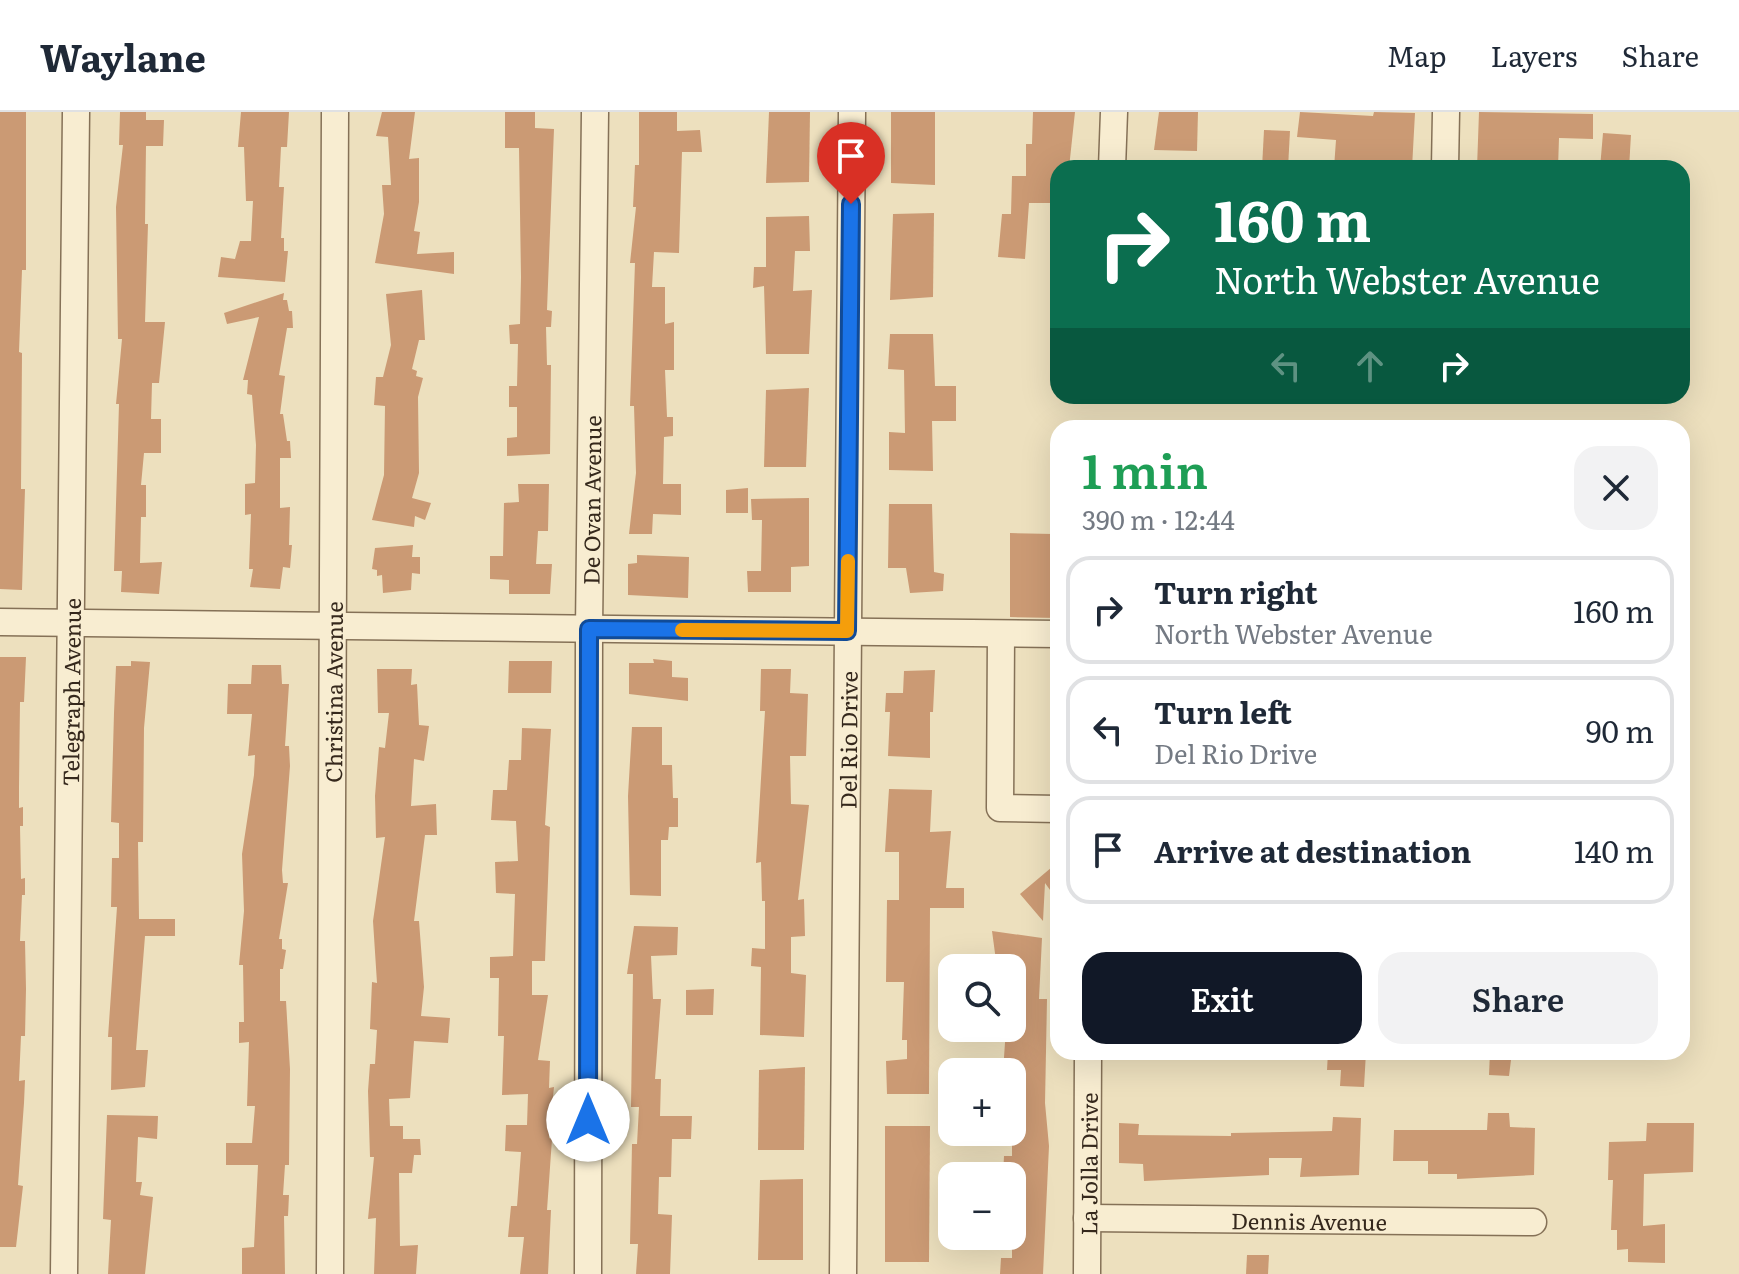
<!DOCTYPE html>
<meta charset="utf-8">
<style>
:root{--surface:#fff;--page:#f2f2f3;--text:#1f2937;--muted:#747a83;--line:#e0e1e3;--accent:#111827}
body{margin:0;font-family:Literata,serif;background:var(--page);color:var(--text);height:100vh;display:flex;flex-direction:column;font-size:30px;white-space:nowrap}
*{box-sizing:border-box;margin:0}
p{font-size:26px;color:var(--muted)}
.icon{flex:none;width:44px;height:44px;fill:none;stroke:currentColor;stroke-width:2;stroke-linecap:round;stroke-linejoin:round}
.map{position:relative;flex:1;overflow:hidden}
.side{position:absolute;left:1050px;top:308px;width:640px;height:640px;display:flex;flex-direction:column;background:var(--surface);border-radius:24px;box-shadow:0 8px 32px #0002}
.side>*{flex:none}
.hud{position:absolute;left:1050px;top:48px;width:640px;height:244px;border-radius:24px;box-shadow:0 8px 32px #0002;background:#0b6e4f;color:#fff;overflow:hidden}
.tools{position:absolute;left:938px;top:842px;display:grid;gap:16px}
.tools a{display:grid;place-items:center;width:88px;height:88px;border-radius:16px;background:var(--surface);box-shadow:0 8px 32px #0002;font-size:40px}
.pin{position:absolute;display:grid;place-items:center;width:68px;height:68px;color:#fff;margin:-82px -34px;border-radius:50% 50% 50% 0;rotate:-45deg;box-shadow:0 0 8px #0007}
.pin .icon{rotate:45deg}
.me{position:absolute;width:88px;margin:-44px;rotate:0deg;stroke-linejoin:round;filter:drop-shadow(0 0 6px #0008)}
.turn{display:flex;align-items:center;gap:28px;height:168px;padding:0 32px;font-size:36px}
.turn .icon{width:104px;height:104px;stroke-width:2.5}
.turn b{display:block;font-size:56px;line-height:68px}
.lanes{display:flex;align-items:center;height:76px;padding:0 32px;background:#0003;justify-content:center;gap:40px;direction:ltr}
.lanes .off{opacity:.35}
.round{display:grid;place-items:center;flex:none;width:84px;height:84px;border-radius:24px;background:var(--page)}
.head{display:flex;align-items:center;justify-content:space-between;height:136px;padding:0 32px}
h1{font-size:48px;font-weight:600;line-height:60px;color:#1e9e55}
.cta{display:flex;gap:16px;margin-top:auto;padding:16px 32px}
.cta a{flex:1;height:92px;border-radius:24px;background:var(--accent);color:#fff;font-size:32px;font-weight:600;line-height:92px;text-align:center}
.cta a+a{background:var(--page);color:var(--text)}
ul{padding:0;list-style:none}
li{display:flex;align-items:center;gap:24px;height:108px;margin:0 16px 12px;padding:0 16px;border:4px solid var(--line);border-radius:24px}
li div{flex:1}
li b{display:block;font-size:30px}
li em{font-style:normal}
header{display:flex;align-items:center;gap:48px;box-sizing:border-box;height:112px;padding:0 40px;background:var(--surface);border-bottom:2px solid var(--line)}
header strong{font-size:38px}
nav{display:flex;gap:44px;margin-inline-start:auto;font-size:28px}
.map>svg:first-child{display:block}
.building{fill:#cb9a74}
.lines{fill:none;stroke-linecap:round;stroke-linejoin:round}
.minor-casing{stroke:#857157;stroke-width:29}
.minor{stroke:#f8edd1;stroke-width:26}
.route-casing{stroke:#114b97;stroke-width:20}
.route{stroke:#1a73e8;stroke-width:14}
.slow{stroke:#f59e0b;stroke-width:14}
.labels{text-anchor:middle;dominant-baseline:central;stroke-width:6;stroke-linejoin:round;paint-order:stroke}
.street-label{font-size:22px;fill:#35281c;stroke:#f5eace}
</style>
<header>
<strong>Waylane</strong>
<nav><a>Map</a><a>Layers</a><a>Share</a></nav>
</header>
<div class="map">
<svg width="1739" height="1162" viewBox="0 0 1739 1162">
<rect width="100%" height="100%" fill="#ede0be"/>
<g class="building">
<polygon points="0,0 26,0 26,158 22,158 19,240 22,241 21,377 25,377 22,478 0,477"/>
<polygon points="120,0 146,0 146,8 164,8 163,34 146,34 145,112 148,112 145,210 165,210 159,271 152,271 151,307 161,307 161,341 144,341 141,373 146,373 146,405 141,405 140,451 162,450 159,482 121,480 122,459 114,459 119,292 116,292 122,227 118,227 116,95 123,33 119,33"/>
<polygon points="241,0 289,0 287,35 281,35 279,75 284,75 281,126 284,126 284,139 288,139 285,170 218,165 221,145 235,147 240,129 251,129 253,89 246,89 244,35 238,35"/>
<polygon points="382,0 415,0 409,47 419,46 419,90 414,119 420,120 417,142 454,140 454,162 375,151 384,102 382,73 391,73 388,25 376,24"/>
<polygon points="505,0 535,0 535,16 554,17 547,198 552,199 551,215 546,215 547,253 551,253 550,342 507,344 507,326 517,325 517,295 509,295 509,274 517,274 518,232 510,232 509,213 520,212 521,165 519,36 505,36"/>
<polygon points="639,0 677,0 677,19 700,18 702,40 682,40 679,141 654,140 652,175 665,175 665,212 674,210 674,258 665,258 667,305 673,305 673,324 664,325 663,372 681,372 681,403 653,402 652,422 629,422 636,361 634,294 630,294 635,151 630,151 636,95 633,95 635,53 639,53"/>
<polygon points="769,0 810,0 809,70 766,71"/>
<polygon points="891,0 935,0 935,73 891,71"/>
<polygon points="1033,0 1075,0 1069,56 1058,56 1056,91 1029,91 1025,147 998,145 1002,102 1011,102 1012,64 1026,64 1026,32 1032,32"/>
<polygon points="1159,0 1198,0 1197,39 1154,38"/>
<polygon points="1300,0 1373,4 1374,0 1415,1 1412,56 1334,56 1336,28 1297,25"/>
<polygon points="1479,0 1593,2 1593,27 1559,26 1558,56 1477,56"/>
<polygon points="1264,18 1290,19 1288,56 1262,56"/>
<polygon points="1603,21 1631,23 1629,56 1600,56"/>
<polygon points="934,101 933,185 890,188 893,102"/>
<polygon points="809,104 810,139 795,139 793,179 812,178 809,242 766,242 764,174 753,176 754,155 766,155 766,105"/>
<polygon points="422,178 425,228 419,228 412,257 417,259 416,264 423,266 418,285 419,361 412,386 431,391 425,408 415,404 414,415 372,408 384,363 385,294 374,293 376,265 383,265 391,233 386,182"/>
<polygon points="284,181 283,188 287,188 289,199 292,199 293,216 287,216 279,263 285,264 280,302 283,302 287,329 290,329 291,346 280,346 280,396 290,395 289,433 292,433 290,456 283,455 280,477 250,475 253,457 249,457 251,402 245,403 245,372 255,371 256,333 252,283 247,282 248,268 243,268 259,205 227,212 224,201"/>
<polygon points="890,222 933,222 935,274 956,274 956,309 932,309 933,359 889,358 889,320 905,321 904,258 888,257"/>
<polygon points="809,276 806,355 764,355 766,278"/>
<polygon points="518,372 549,372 548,419 538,419 536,452 552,452 550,482 509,482 509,468 490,467 490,444 503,444 504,391 519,390"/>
<polygon points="748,376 748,401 726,401 726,378"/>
<polygon points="809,386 809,454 791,455 791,480 748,480 747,459 761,459 762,408 752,408 751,387"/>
<polygon points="889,392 932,392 934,460 944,462 943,479 910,481 906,456 888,456"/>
<polygon points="1010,421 1053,422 1053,427 1058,427 1058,506 1010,505"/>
<polygon points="413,433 412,445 420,445 420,462 412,461 411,478 383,481 382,463 377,464 377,458 372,457 375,436"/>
<polygon points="637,443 689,445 688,486 628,483 628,452 637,451"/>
<polygon points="0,545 26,545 24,590 20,590 19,676 19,696 23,695 23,714 20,714 21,767 25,766 25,783 22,783 20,829 25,829 26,877 25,924 21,924 19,969 25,968 24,991 18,1073 23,1074 16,1135 0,1135"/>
<polygon points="653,547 672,549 672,565 688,566 688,589 629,582 629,551 654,551"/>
<polygon points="131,549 150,550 144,616 143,730 138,730 139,807 175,807 175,824 145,824 136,938 148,938 145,975 111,978 112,925 108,925 117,795 111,795 112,746 119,746 119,711 111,710 114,601 116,554 131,554"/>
<polygon points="509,549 552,549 551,581 508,581"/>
<polygon points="252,553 281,553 282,572 289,572 285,634 289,634 290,654 282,758 283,771 288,771 279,827 282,827 282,837 286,838 283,857 280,857 280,889 286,889 290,957 289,1053 285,1053 283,1083 289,1083 288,1104 284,1104 285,1162 242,1162 242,1136 254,1135 258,1053 226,1053 226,1031 252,1031 255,994 247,994 249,930 239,931 239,910 244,910 243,853 239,853 244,799 242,742 254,663 255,643 248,644 252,602 227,602 228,572 251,572"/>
<polygon points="377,557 412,557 411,573 417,572 419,613 429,614 424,649 414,647 411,694 436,692 437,723 425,723 414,809 419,809 424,875 421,904 450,906 448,931 414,929 410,986 389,987 390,1014 403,1014 403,1027 420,1027 421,1043 414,1043 412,1061 399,1061 400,1134 418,1133 416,1162 374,1162 376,1106 368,1107 374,1045 370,1045 368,979 370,952 375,952 377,918 370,917 372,870 377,871 373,809 385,725 376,726 375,684 379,635 385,636 389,601 378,601"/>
<polygon points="761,557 791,557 790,581 808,582 806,644 790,644 791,692 809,693 798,788 804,787 805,824 791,825 791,861 806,863 804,925 760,923 761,855 751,854 752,836 765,837 765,789 762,789 761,750 756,751 765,599 760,599"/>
<polygon points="935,558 933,600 930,600 930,646 888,644 890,600 885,600 886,581 903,581 904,559"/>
<polygon points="632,615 662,615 662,653 672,653 673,686 678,686 678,715 669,715 668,728 661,728 661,784 630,783 628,684"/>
<polygon points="522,616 551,617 545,713 550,715 545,849 532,849 532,883 548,883 538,948 550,949 549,976 554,975 552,994 549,994 549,1026 552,1027 547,1098 551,1098 548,1162 520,1162 524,1125 508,1125 511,1094 517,1094 521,1040 505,1039 506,1013 527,1013 528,982 502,983 504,924 498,924 499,866 490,866 490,845 513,844 515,782 496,781 495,750 518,749 516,709 491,708 493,678 507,678 509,648 521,648"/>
<polygon points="889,677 932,678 930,720 951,719 946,776 964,776 964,796 930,796 929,982 887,982 886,949 907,947 907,928 902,928 904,870 886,870 887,788 899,788 899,740 885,740"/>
<polygon points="1058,750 1058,789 1045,771 1043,809 1020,782"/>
<polygon points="634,814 678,815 677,843 651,844 653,887 661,887 655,967 661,967 660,1004 692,1004 691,1027 672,1027 671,1065 659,1065 658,1102 672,1103 670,1162 636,1162 638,1132 630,1132 632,1032 637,1032 639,995 631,995 633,862 627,862"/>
<polygon points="992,819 1042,826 1039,887 1047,887 1045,991 1049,1034 1043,1162 1000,1162 1001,1146 1012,1146 1012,1064 1003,1064 1004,1044 1012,1044 1012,960 1003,960 1006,916 1012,916 1012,856 997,856"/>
<polygon points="714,877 713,903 686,903 686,878"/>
<polygon points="1328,940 1366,940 1364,975 1340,974 1341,958 1327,958"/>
<polygon points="1490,940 1512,940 1509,964 1489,963"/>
<polygon points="805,955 804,1038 758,1038 759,958"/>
<polygon points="1488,1001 1509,1001 1510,1015 1535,1016 1534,1063 1457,1067 1457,1062 1428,1062 1428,1049 1393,1049 1394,1018 1487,1018"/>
<polygon points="107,1003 158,1004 157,1027 138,1025 136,1070 142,1070 140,1083 153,1085 145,1162 108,1162 111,1108 103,1107"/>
<polygon points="1333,1005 1361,1006 1359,1063 1300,1065 1302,1046 1269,1046 1269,1063 1144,1069 1143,1052 1119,1051 1119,1011 1139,1012 1138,1023 1231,1024 1231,1021 1332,1019"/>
<polygon points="1647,1011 1694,1011 1693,1060 1644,1062 1643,1114 1665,1112 1665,1151 1628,1150 1628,1137 1617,1138 1617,1118 1611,1118 1613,1068 1608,1068 1609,1030 1646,1029"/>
<polygon points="885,1014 930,1014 929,1150 885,1150"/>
<polygon points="803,1067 803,1148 758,1148 760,1068"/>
<polygon points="1247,1143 1269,1143 1268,1162 1246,1162"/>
</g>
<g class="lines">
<defs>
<g id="minor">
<polyline points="1112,56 1114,0"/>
<polyline points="1445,56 1446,0"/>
<polyline points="0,510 1058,522"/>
<polyline points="1001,522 1000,696 1058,697"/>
<path id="s1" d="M1087,1106L1533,1110"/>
<path id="s2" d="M64,1162L76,0"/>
<path id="s3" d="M330,1162L335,0"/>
<path id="s4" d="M588,1162L589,517L595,0"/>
<path id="s5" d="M843,1162L852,0"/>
<path id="s6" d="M1087,1162L1088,940"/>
</g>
</defs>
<use href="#minor" class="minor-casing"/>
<use href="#minor" class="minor"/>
</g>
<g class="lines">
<defs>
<polyline id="route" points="588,1008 589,517 847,519 851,92"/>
</defs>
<use href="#route" class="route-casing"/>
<use href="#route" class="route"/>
<polyline class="slow" points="682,518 847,519 848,449"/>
</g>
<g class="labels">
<g class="street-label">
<text stroke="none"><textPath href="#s4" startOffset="774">De Ovan Avenue</textPath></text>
<text stroke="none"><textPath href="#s2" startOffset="582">Telegraph Avenue</textPath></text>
<text stroke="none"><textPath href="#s3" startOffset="582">Christina Avenue</textPath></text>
<text stroke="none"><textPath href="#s5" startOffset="534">Del Rio Drive</textPath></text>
<text stroke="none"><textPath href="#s6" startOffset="110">La Jolla Drive</textPath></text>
<text stroke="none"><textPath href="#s1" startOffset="222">Dennis Avenue</textPath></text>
</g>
</g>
</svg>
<div class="tools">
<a><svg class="icon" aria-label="search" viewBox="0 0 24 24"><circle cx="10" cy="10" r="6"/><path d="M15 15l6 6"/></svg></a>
<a>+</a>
<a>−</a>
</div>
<div class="pin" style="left:851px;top:92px;background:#d93025"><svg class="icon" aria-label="arrive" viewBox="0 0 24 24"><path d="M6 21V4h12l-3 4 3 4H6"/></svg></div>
<svg class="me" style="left:588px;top:1008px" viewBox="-20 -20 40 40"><circle r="19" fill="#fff"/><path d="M0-13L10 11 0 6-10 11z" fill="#1a73e8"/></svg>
<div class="hud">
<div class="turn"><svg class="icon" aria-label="right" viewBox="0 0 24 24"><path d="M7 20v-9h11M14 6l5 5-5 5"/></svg><div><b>160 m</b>North Webster Avenue</div></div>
<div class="lanes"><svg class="icon off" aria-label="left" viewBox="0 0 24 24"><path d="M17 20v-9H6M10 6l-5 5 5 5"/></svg><svg class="icon off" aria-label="ahead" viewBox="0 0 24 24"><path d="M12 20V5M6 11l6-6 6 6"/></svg><svg class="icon" aria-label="right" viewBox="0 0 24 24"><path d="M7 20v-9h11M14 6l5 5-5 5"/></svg></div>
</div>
<section class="side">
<div class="head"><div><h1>1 min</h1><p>390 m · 12:44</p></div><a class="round"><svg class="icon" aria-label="close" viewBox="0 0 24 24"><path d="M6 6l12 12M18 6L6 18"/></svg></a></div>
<ul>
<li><svg class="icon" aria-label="right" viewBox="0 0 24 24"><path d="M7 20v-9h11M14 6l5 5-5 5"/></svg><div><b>Turn right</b><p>North Webster Avenue</p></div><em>160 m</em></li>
<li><svg class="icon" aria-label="left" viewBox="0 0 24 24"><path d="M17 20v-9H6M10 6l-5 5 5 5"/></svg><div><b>Turn left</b><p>Del Rio Drive</p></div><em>90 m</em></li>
<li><svg class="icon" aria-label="arrive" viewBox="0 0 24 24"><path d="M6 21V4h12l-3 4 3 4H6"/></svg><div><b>Arrive at destination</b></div><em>140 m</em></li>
</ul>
<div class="cta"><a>Exit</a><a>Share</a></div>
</section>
</div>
